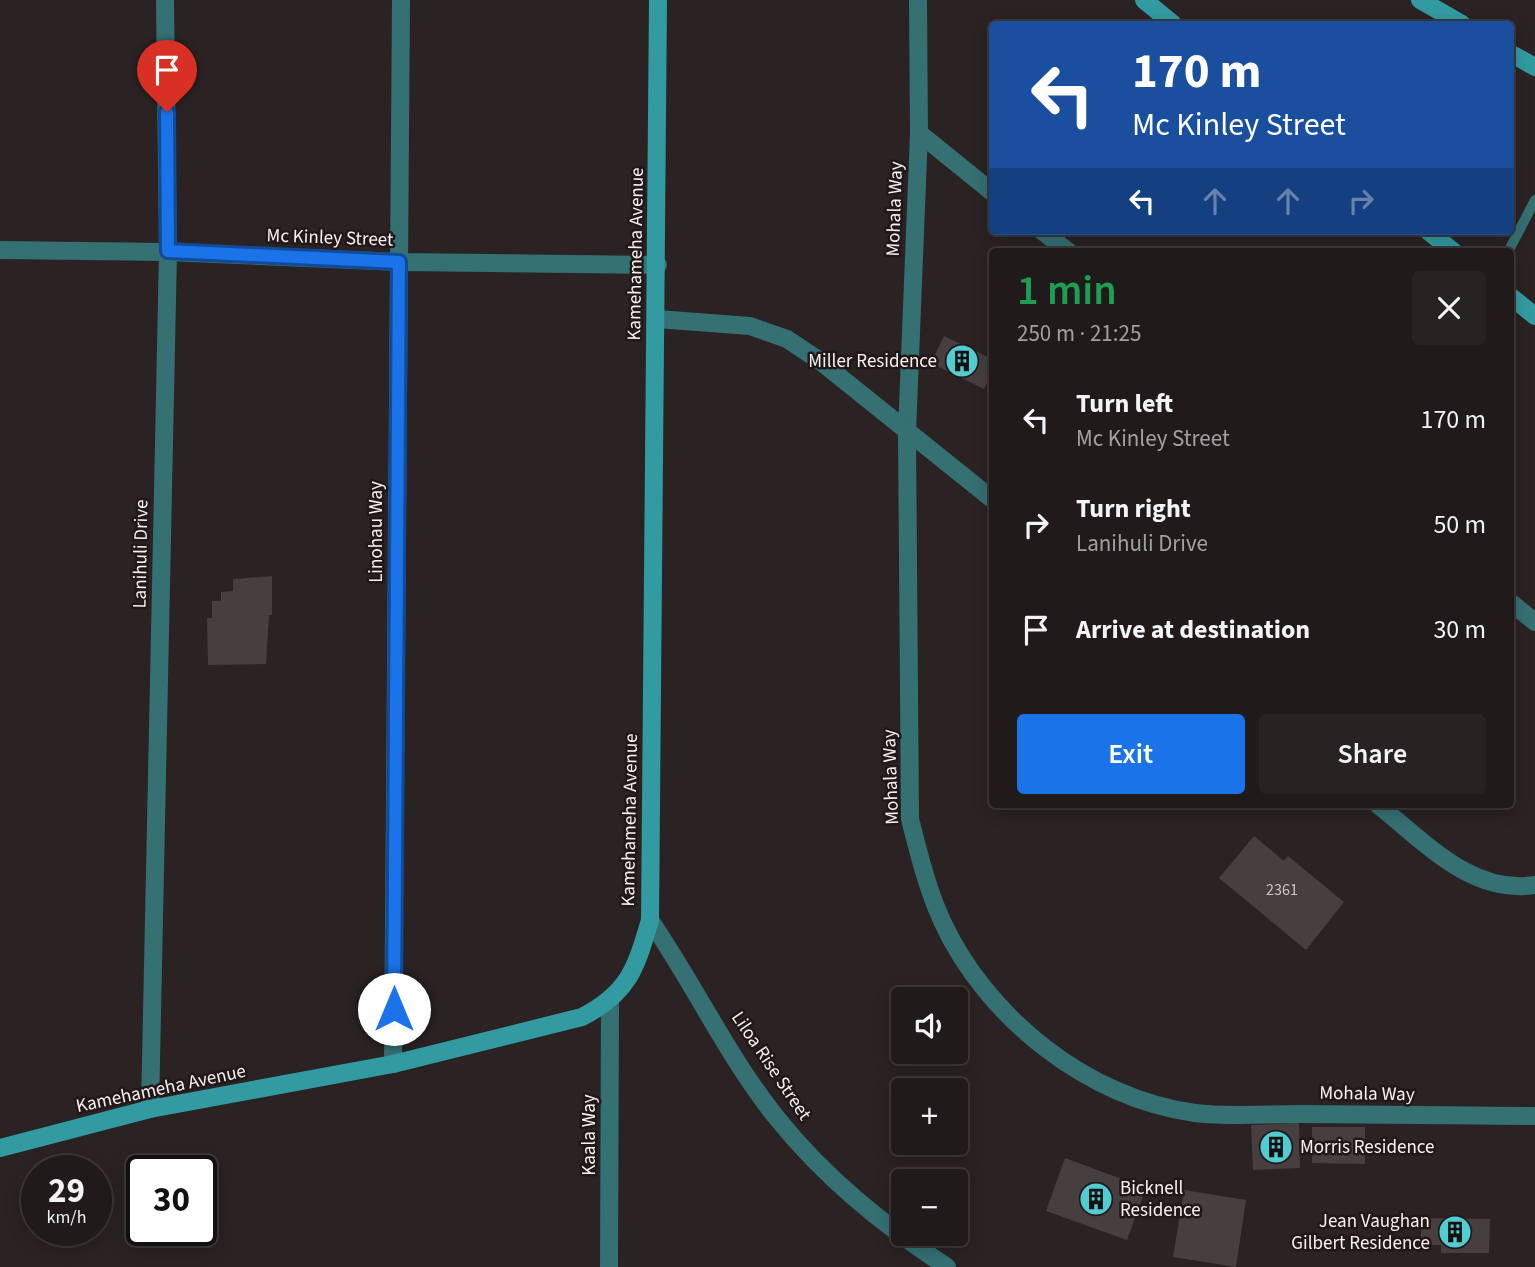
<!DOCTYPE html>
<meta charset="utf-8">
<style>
:root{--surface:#201a1a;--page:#282323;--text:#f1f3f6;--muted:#a2a1a2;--line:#3d3839;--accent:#1a73e8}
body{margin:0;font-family:"Source Sans 3",sans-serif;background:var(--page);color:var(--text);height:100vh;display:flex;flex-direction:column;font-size:26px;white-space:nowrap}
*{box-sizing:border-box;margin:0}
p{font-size:23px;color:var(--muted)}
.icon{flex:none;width:38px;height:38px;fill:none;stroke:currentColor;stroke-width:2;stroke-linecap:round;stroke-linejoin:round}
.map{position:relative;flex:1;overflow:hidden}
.drawer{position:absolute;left:989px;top:248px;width:525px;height:560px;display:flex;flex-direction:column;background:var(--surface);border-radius:7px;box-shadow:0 4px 18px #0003,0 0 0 2px var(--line)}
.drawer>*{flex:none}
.banner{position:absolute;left:989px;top:21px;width:525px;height:214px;border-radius:7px;box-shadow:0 4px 18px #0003,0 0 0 2px var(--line);background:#1a4fa0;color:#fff;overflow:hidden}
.controls{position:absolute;left:891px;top:987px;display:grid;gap:14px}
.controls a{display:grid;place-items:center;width:77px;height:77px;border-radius:7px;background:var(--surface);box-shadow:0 4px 18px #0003,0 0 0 2px var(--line);font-size:35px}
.speed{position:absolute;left:21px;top:1155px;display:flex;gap:14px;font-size:35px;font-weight:700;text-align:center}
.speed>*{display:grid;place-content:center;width:91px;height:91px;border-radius:50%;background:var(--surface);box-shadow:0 4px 18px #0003,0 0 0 2px var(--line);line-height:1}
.speed small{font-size:18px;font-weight:400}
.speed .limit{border:4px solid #111;border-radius:10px;background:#fff;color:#111}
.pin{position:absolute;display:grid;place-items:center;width:60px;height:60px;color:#fff;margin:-72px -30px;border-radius:50% 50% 50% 0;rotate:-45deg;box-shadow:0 0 7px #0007}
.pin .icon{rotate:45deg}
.me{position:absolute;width:77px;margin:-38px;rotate:0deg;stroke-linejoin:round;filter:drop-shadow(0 0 5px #0008)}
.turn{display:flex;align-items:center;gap:24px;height:147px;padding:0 28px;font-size:32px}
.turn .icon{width:91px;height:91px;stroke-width:2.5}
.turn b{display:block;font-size:49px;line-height:60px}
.lanes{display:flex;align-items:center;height:66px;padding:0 28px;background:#0003;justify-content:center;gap:35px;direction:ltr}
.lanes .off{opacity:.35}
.round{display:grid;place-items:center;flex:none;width:74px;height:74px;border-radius:7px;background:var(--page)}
.head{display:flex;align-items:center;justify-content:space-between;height:119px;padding:0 28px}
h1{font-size:42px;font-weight:600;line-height:52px;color:#1e9e55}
.action{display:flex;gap:14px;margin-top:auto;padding:14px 28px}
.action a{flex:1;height:80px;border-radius:7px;background:var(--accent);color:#fff;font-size:28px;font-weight:600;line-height:80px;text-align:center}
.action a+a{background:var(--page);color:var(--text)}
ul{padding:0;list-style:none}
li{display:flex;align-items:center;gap:21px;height:105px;padding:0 28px}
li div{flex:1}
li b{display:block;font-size:26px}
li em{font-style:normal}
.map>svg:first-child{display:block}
.building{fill:#473e3f}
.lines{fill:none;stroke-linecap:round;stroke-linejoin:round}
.lane{stroke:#357073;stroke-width:10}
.street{stroke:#357073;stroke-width:18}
.secondary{stroke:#329ba1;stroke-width:18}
.route-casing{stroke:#114b97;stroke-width:18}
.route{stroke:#1a73e8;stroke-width:12}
.labels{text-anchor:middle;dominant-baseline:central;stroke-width:5;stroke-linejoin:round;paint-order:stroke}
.number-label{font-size:16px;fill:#cac4c4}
.street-label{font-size:19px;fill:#f6f1f1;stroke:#211819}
.poi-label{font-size:19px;fill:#f6f1f1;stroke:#211819;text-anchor:end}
</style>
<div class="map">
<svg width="1535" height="1267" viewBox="0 0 1535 1267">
<rect width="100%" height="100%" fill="#2a2223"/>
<g class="building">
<polygon points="944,336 992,359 992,373 984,389 931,363"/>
<polygon points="272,576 272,615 269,615 266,664 208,665 207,618 212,618 212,601 221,601 221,592 233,591 233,579"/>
<polygon points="1254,836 1284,861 1288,856 1344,902 1306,950 1219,878"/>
<polygon points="1299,1123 1300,1168 1253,1170 1251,1125"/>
<polygon points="1312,1127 1365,1127 1365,1164 1312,1163"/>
<polygon points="1065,1158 1146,1188 1127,1240 1046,1211"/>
<polygon points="1184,1190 1246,1200 1236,1267 1173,1257"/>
<polygon points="1421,1218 1490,1219 1489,1253 1441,1253 1441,1245 1421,1245"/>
</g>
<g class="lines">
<polyline class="lane" points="1508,252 1535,200"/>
<g class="street">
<path d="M918,0L919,133L907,432L910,819C919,854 927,888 942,921C986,1017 1088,1099 1195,1113C1229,1117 1266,1114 1301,1114C1379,1115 1457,1115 1535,1116"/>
<polyline points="919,133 992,192"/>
<polyline points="1042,231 1069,252"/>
<polyline points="0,250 168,252 399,262 658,265"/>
<polyline points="657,319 750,326 787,339 820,361 992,499"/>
<polyline points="1510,602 1535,622"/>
<path d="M1378,805C1424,841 1471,895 1535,885"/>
<path d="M650,920C694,984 728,1057 776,1117C825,1178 882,1224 947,1267"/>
<polyline points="393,1064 401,0"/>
<polyline points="150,1109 168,252 165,0"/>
<polyline points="609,1267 610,1003"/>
</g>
<g class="secondary">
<polyline points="1144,0 1173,24"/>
<polyline points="1420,0 1462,24"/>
<polyline points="1510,53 1535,67"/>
<polyline points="1428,231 1454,252"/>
<polyline points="1510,296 1535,316"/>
<path d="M0,1148L150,1109L393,1064L582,1017C629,993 636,968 650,920L658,0"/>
</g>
</g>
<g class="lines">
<defs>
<polyline id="route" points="167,112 168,251 399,262 394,1009"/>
</defs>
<use href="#route" class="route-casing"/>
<use href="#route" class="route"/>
</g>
<defs>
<symbol id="building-disc" viewBox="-11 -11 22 22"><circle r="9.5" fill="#51ccd3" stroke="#211819"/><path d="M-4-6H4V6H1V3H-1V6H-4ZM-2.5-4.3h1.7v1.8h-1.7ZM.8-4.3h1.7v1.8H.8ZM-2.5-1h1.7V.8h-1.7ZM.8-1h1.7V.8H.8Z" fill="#111"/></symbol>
</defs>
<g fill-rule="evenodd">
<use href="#building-disc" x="943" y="342" width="38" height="38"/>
<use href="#building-disc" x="1257" y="1128" width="38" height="38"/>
<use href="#building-disc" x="1077" y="1180" width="38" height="38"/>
<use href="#building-disc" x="1436" y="1213" width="38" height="38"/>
</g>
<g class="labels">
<g class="number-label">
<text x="1282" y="890">2361</text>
</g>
<g class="street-label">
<text transform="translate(895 209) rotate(-88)">Mohala Way</text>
<text transform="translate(330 238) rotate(2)">Mc Kinley Street</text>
<text transform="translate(636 254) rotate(-89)">Kamehameha Avenue</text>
<text transform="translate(376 532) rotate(-90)">Linohau Way</text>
<text transform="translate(141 554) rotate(-89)">Lanihuli Drive</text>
<text transform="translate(891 777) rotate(-92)">Mohala Way</text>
<text transform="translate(630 820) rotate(-89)">Kamehameha Avenue</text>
<text transform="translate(771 1066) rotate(56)">Liloa Rise Street</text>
<text transform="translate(161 1089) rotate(-12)">Kamehameha Avenue</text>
<text transform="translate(1367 1094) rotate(1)">Mohala Way</text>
<text transform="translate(589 1135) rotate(-90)">Kaala Way</text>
</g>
<g class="poi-label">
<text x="937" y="361">Miller Residence</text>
<text x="1300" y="1147" text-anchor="start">Morris Residence</text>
<text x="1120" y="1188" text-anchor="start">Bicknell<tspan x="1120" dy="22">Residence</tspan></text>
<text x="1430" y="1221">Jean Vaughan<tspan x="1430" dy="22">Gilbert Residence</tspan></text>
</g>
</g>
</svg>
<div class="controls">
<a><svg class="icon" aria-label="sound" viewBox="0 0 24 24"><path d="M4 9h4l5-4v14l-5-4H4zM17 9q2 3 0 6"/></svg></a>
<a>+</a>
<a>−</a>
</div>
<div class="speed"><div>29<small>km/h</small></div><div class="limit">30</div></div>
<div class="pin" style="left:167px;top:112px;background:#d93025"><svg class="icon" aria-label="arrive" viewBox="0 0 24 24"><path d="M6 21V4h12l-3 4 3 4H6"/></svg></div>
<svg class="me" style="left:394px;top:1009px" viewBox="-20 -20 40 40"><circle r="19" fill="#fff"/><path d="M0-13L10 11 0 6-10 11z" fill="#1a73e8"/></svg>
<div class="banner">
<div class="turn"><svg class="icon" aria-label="left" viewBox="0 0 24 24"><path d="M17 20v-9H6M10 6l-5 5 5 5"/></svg><div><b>170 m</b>Mc Kinley Street</div></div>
<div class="lanes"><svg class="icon" aria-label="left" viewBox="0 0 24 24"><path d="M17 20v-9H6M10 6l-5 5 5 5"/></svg><svg class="icon off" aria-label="ahead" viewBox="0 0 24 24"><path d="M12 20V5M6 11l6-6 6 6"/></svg><svg class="icon off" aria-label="ahead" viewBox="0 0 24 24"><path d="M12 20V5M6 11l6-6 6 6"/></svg><svg class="icon off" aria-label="right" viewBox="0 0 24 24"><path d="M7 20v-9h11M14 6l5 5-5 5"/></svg></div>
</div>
<section class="drawer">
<div class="head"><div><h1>1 min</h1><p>250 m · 21:25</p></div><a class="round"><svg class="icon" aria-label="close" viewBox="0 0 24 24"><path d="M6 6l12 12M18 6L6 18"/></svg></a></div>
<ul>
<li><svg class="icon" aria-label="left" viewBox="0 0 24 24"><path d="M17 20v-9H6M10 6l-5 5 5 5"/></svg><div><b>Turn left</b><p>Mc Kinley Street</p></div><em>170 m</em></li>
<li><svg class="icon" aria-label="right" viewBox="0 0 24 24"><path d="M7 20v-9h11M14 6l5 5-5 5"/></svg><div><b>Turn right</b><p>Lanihuli Drive</p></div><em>50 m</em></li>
<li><svg class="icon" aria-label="arrive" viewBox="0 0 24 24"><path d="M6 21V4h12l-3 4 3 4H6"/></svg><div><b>Arrive at destination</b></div><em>30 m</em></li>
</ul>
<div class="action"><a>Exit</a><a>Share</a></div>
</section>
</div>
